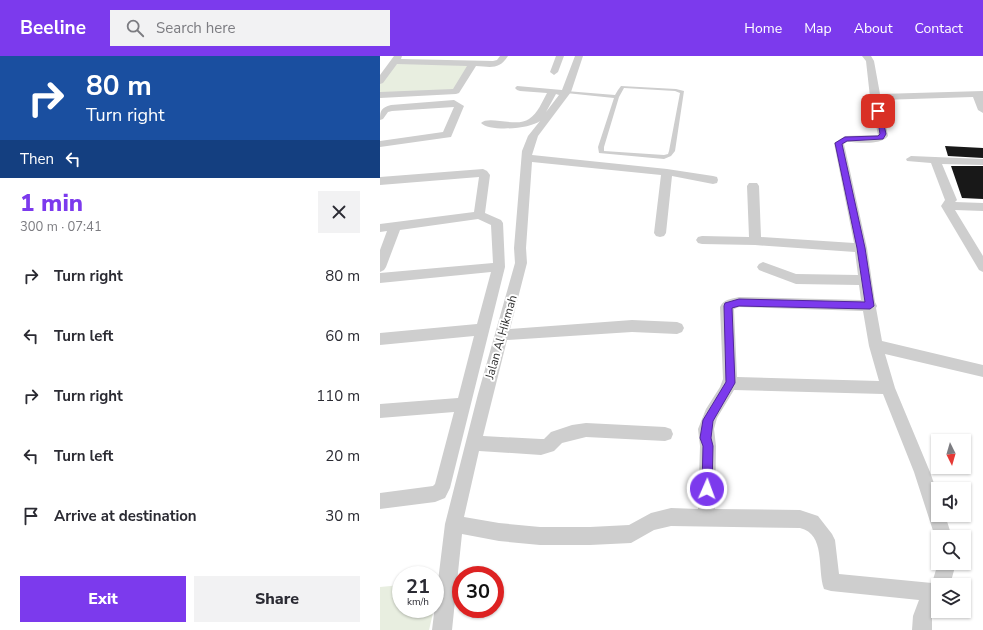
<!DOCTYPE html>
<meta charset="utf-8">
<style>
:root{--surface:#fff;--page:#f2f2f3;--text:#2b2b33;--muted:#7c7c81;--accent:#7c3aed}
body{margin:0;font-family:"Nunito Sans",sans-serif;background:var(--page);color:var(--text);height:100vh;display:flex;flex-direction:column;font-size:15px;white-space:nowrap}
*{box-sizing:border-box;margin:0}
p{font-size:13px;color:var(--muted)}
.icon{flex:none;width:22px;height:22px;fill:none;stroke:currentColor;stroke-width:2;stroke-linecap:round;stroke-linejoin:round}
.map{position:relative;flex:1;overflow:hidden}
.details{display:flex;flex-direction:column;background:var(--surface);width:380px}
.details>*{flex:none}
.top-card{background:#1a4fa0;color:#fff;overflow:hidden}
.needle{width:26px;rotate:175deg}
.tools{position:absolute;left:551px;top:378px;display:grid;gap:8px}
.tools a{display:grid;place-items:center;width:40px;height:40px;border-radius:0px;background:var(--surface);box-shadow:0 1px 3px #0004;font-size:20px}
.speed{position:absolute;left:12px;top:510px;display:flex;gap:8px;font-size:20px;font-weight:700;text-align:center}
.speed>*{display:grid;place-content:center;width:52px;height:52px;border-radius:50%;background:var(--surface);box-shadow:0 1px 3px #0004;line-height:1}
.speed small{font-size:10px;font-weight:400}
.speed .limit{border:6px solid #d22;background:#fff;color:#111}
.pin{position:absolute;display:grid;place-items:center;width:34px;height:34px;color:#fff;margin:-17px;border-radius:8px;box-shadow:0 2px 6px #0006}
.me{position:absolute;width:44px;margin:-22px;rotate:2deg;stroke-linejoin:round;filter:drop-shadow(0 0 3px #0008)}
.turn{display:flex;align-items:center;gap:14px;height:84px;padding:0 20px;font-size:18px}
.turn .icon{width:52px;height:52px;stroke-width:2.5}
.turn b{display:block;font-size:28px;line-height:34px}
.then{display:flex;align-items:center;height:38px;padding:0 20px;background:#0003;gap:8px;font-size:15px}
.round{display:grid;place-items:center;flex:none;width:42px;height:42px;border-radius:0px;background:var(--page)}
.headline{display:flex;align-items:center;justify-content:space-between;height:68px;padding:0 20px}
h1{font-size:24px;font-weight:800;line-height:30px;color:var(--accent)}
.button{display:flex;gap:8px;margin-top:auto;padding:8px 20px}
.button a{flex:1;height:46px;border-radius:0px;background:var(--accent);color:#fff;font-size:16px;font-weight:800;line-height:46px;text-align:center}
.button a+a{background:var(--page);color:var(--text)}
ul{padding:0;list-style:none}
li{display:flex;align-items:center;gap:12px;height:60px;padding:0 20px}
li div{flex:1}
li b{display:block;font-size:15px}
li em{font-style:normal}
header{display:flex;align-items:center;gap:24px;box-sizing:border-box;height:56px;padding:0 20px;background:var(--accent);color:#fff}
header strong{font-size:19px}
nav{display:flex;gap:22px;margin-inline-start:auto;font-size:14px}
.search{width:280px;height:36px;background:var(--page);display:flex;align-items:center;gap:10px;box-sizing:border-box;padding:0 14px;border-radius:0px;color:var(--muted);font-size:15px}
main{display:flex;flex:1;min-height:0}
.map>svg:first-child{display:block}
.green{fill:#e8eee0}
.building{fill:#181818}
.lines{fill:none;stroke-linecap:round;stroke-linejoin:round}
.service{fill:#cecece;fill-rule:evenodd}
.minor{fill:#cecece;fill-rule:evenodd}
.route{fill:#7c3aed;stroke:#51269a}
.labels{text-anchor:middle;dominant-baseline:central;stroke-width:4;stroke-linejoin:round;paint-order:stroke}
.street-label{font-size:12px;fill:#313131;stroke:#fff}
</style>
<header>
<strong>Beeline</strong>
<div class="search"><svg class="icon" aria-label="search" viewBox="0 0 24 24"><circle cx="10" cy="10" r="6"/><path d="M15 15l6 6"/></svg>Search here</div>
<nav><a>Home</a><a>Map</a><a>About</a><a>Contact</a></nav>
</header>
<main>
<section class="details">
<div class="top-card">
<div class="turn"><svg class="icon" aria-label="right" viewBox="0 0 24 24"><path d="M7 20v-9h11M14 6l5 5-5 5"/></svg><div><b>80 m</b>Turn right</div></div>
<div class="then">Then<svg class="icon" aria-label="left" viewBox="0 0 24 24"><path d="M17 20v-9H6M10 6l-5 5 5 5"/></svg></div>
</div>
<div class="headline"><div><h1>1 min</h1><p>300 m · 07:41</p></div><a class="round"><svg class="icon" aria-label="close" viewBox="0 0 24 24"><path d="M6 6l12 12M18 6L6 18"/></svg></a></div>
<ul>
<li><svg class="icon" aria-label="right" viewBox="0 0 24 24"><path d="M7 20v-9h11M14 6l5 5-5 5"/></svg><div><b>Turn right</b></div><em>80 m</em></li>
<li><svg class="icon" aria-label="left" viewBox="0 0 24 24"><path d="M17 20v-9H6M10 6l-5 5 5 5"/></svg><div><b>Turn left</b></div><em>60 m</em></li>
<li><svg class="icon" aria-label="right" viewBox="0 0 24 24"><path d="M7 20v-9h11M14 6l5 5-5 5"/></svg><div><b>Turn right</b></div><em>110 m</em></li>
<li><svg class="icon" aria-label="left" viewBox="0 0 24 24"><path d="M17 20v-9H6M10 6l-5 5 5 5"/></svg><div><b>Turn left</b></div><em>20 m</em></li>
<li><svg class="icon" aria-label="arrive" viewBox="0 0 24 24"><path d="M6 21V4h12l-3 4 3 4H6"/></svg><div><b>Arrive at destination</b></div><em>30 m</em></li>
</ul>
<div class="button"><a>Exit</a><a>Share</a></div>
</section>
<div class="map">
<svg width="603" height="574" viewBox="0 0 603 574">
<rect width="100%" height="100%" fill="#fff"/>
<g class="green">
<polygon points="17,3 93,8 76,35 0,39 0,25"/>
<polygon points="21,529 21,553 54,553 49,574 0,574 0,531"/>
</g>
<g class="building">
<polygon points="565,90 603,92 603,102 568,100"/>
<polygon points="571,110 603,110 603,143 582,142"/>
</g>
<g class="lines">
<path class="service" d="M241,30L296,33L304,35L295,95L291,100L284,103L219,97L218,91L234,42L186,37L184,36L186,35L235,39L238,34ZM244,32L295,35L300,37L289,95L288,98L284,99L224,95V91L239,41Z"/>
<g class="minor">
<path d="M14,0H22L21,3L113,5L117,4L120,0H128C119,14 111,11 96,10L79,37L76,38L0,42V36L73,33L87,10L17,8L3,27L0,28V19Z"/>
<polygon points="176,0 184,0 178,16 174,19 170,16"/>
<path d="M195,0H203L191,36L158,80L152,99L287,113L333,120L337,121L338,124L337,127L333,128L292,120L286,177L284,180L280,181L276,180L274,177L281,119L152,106L146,192L147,207L130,273L252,264L297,266L302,268L304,272L302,276L297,278L252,276L127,284L103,380L161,383H164L171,376L192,369L206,367L285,371L291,373L293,378L291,383L285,385L206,381L182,387L174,395L161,399L99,395L84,461L119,467L160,471H210L249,469L271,457L291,452L318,453L320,390L318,373L326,353L340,331L343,323L340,251C344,243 351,243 359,241L481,244L479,229L416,228L379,214L377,211L379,208L383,206L416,218L478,219L475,196L375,189L322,188L318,187L316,184L318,181L322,180L369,181L367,130L369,127H377L379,130L381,181L474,187L454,87L465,80L498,79L490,41L486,5L482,0H491L494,5L500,38L603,35V57L598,54L593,41L501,44L508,80C500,90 479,86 467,86L464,88L487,192L495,246L497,250L496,252L502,285L603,309V321L505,298L515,332L550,416L558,439V459H565L572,481H558V488L557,487L534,416L503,338L354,334L337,362L334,373L336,390L335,453L420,454L438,460L452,478L455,484L459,518L552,527L558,507H576L570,529H558V551L552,558V574H532L533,560L539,544L451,535L444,533C437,513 446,478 420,472L291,470L274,474L251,487L210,489H160L119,485L82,478L72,574H52L65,468L98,338L135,207L134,192L142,95L148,80L160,65C150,73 109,76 101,67C109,59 137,72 149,63C158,57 162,46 167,37L140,35L137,34L135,32L137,30L182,34ZM176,38L179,39L166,56ZM359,251L483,255L489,290L499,325L357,321L354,253Z"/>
<path d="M74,44L84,50L71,81L0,91V85L63,76L74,51L12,55L8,56L3,63L0,64C0,54 1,52 11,49Z"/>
<polygon points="531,100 603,103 603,109 562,108 577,144 575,146 603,147 603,155 575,154 603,200 603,216 599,214 561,150 565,144 551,107 527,105 526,103"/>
<polygon points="103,113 107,115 110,119 105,157 121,164 123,167 125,211 70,432 65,442 55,446 0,453 0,437 53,430 55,428 74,356 0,362 0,348 78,342 94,280 0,289 0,277 97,268 111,216 0,227 0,217 113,207 111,169 98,163 20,174 6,211 4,214 0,216 0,194 7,175 0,176 0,168 94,156 99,121 0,129 0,121"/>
</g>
</g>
<polygon class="route" points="496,54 501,55 506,78 503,83 467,85 462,88 485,192 494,250 490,253 359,250 352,252 355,327 333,365 331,382 333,390 332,433 331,437 327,439 323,437 322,433 323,390 320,382 323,364 346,326 344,250 345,247 359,243 485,246 477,192 455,87 465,81 498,80 500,78"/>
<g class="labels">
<g class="street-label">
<text transform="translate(121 281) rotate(-74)">Jalan Al Hikmah</text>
</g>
</g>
</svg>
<div class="tools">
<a><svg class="needle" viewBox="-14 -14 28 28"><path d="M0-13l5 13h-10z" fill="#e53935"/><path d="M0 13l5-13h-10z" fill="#7c7c81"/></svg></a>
<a><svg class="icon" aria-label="sound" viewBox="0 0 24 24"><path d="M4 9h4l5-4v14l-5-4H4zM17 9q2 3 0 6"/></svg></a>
<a><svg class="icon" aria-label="search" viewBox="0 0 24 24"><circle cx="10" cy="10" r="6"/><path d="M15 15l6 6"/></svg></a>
<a><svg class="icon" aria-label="layers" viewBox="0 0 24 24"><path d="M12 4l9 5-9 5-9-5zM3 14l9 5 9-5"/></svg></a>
</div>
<div class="speed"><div>21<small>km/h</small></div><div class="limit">30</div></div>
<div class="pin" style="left:498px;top:55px;background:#d93025"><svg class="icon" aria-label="arrive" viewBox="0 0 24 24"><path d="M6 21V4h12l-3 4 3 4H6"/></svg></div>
<svg class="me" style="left:327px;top:433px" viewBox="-20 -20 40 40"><circle r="17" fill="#7c3aed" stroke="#fff" stroke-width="3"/><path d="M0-11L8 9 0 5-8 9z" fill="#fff"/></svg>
</div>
</main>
